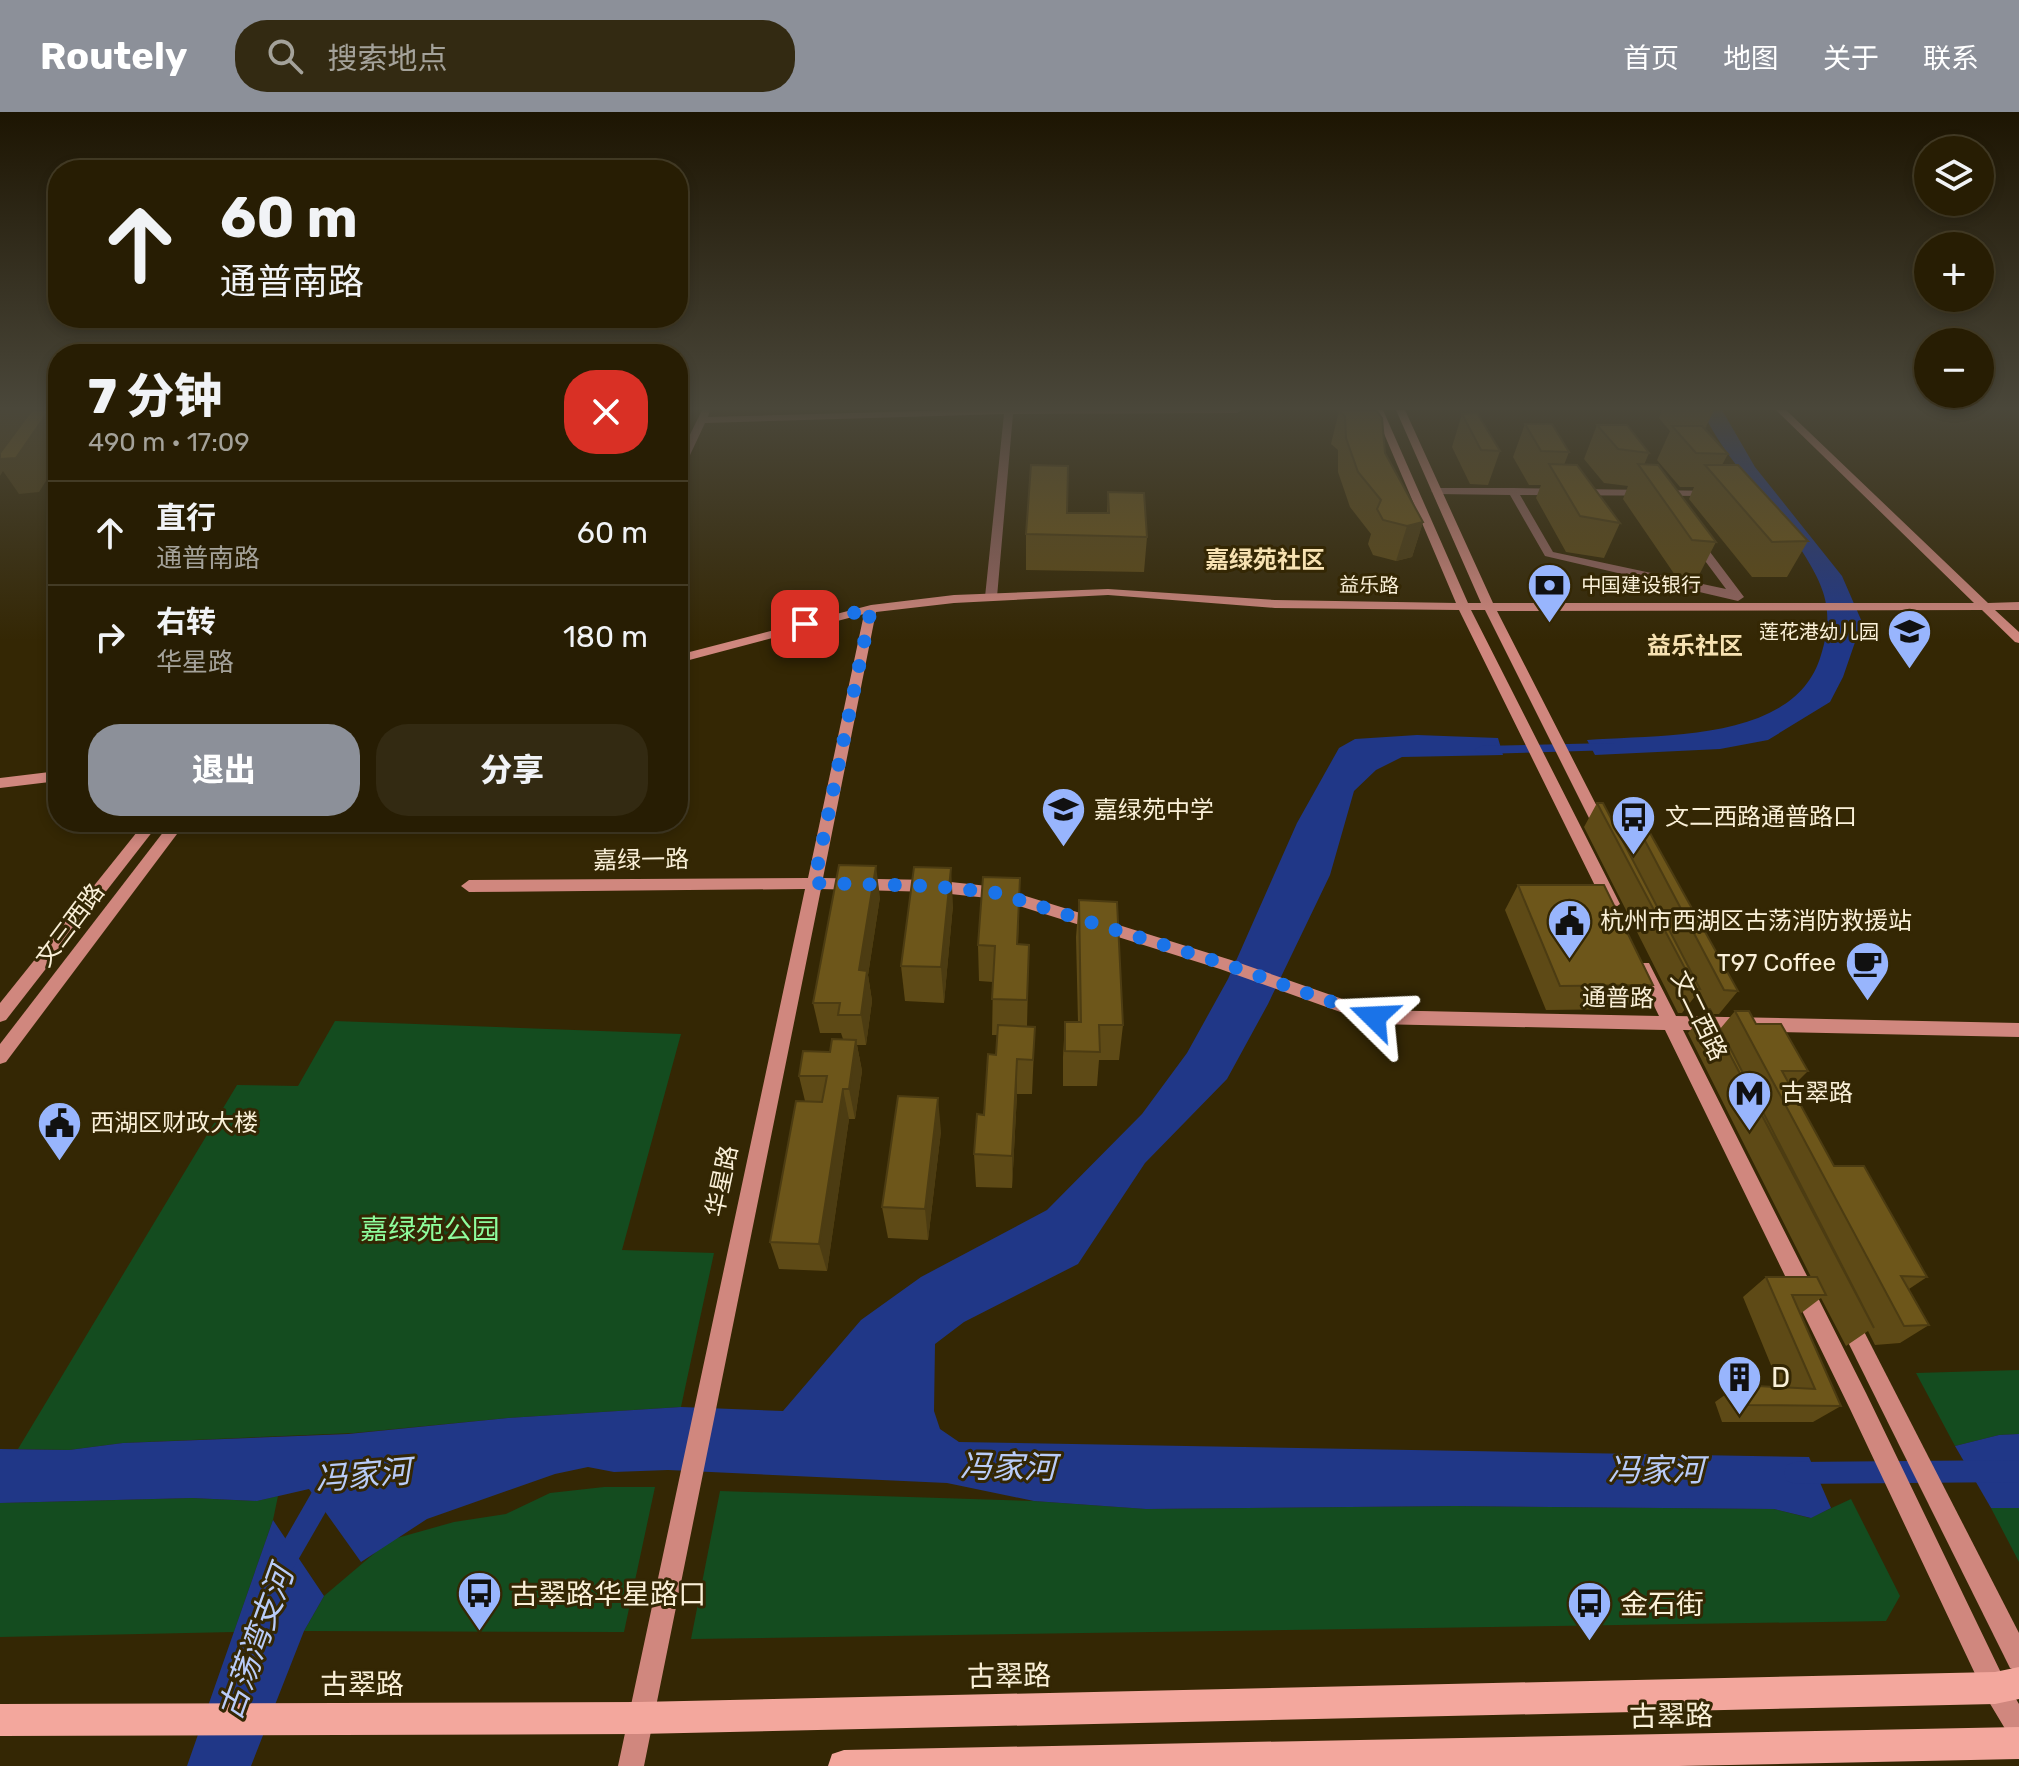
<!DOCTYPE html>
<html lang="zh">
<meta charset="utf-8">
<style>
:root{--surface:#271d03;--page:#332a12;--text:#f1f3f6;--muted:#a4a29a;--line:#433b25;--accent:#8c9099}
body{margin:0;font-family:Rubik,"Noto Sans SC",sans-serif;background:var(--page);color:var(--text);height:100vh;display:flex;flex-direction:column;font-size:30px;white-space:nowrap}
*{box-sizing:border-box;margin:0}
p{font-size:26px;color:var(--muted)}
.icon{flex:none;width:44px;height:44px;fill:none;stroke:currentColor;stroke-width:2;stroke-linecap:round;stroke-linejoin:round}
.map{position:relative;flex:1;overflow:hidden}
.sheet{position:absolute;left:48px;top:232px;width:640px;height:488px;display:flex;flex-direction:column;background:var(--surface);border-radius:32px;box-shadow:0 4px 12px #0003,0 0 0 2px var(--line)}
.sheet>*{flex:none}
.guide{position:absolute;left:48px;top:48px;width:640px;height:168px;border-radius:32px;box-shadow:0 4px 12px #0003,0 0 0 2px var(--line);background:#271d03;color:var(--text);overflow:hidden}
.controls{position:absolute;left:1914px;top:24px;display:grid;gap:16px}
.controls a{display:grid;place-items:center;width:80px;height:80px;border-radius:50%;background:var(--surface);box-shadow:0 4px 12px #0003,0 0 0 2px var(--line);font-size:40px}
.pin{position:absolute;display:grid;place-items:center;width:68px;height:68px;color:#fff;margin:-34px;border-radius:16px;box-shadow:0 4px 12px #0006}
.me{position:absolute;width:88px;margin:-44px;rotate:291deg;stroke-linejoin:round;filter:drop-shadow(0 0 6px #0008)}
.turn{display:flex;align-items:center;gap:28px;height:168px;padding:0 40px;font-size:36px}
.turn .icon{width:104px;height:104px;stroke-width:2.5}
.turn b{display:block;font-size:56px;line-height:68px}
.round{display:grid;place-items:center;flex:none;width:84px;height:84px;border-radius:32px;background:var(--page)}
.overview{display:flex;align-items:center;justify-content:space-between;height:136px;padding:0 40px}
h1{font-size:48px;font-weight:800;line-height:60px}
.primary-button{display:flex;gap:16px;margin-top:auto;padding:16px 40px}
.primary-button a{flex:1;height:92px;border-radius:32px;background:var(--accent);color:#fff;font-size:32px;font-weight:800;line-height:92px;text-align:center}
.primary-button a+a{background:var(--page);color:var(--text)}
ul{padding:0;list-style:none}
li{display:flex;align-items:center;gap:24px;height:104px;padding:0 40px;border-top:2px solid var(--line)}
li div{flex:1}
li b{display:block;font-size:30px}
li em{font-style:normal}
header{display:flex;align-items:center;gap:48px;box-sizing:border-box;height:112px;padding:0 40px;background:var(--accent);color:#fff}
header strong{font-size:38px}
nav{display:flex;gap:44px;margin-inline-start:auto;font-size:28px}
.search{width:560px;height:72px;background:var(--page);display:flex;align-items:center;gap:20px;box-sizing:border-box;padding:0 28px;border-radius:32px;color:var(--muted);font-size:30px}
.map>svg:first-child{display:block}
.green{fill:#144c1f}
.water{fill:#203787}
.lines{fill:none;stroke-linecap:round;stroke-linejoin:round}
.canal{fill:#203787;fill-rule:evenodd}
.street{fill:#946560;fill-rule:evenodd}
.secondary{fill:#d0877e;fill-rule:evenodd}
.primary{fill:#f3a79d;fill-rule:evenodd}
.wall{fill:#5e4a16}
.shaded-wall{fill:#4c3c12}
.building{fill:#6d561a;stroke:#4c3c12;stroke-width:2}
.route{stroke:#1a73e8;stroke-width:14;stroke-dasharray:0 25.2}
.labels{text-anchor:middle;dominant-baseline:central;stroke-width:6;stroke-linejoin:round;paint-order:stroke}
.far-street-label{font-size:20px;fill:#faf0d8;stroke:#342704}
.far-poi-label{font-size:20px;fill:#faf0d8;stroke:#342704;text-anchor:start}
.far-quarter-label{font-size:24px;font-weight:bold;fill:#f7e2b2;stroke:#342704}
.poi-label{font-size:24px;fill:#faf0d8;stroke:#342704;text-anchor:start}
.street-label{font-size:24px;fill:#faf0d8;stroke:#342704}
.near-park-label{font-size:28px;fill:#8efd9d;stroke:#342704}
.near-poi-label{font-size:28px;fill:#faf0d8;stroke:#342704;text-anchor:start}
.near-street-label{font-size:28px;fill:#faf0d8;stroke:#342704}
.near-water-label{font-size:32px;font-style:italic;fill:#b9ccf9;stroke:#342704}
</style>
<header>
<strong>Routely</strong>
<div class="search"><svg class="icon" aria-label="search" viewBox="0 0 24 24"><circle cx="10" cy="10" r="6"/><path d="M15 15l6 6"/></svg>搜索地点</div>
<nav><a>首页</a><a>地图</a><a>关于</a><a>联系</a></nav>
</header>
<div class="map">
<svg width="2019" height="1654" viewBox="0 0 2019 1654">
<rect width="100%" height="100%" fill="#342704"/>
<g class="green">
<polygon points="335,909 681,922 622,1138 714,1141 681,1295 508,1306 354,1321 123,1331 69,1338 18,1337 237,973 298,974"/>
<polygon points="2019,1258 2019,1322 1999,1323 1955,1334 1916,1261"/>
<polygon points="604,1375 655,1375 624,1520 304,1519 324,1484 390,1428 454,1410 506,1402 550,1381"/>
<polygon points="720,1379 1034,1389 1147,1397 1455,1394 1774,1397 1810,1406 1851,1387 1900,1484 1886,1509 691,1527"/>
<polygon points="278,1384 273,1408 234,1520 0,1525 0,1391 192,1386 257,1389"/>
<polygon points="1991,1396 2019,1396 2019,1450"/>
</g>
<g class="water">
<path d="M1702,298H1722L1755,355L1842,464L1862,510L1843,565L1830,590L1768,628L1720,637L1595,643L1587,628C1660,622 1796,631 1821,543C1835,498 1825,475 1800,436C1769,388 1726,350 1702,298Z"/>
<polygon points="1417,623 1498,626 1503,643 1402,645 1376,658 1354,679 1330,763 1268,892 1227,967 1145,1051 1078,1152 964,1210 935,1232 934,1299 940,1317 959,1330 1809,1345 1831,1396 1811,1406 1774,1397 1455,1394 1146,1397 1034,1389 947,1371 668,1358 614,1360 588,1355 555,1362 427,1407 361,1450 309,1377 257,1389 192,1386 0,1391 0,1337 69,1338 123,1331 348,1322 508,1306 681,1295 783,1299 861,1208 921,1165 1047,1098 1142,1002 1187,941 1228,867 1297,711 1339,636 1355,627"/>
<polygon points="2019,1322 2019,1396 1991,1396 1955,1334 1999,1323"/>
<polygon points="273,1408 324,1484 304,1519 251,1654 187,1654"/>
</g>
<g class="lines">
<g class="canal">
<polygon points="1610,631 1615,632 1615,638 1481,642 1474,638 1481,634"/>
<polygon points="2019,1348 2019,1370 1795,1372 1787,1369 1784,1361 1787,1353 1795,1350"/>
<polygon points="328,1363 336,1366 339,1374 336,1382 290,1462 282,1466 274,1462 270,1454 274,1446 320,1366"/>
</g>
<g class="street">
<polygon points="702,298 710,298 708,305 956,298 1242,298 1237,301 1013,302 997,485 991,489 985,485 1004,302 705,311 683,358 678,361 678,347"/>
<polygon points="1513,376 1717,379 1718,381 1713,384 1520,383 1553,440 1726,477 1691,430 1697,427 1701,428 1744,485 1738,489 1545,444 1510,383 1436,382 1431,379 1436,376"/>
</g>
<g class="secondary">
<polygon points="1374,298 1383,298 1468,491 1481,491 1396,298 1405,298 1493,491 1974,491 1776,298 1786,298 1988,491 2019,490 2019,498 1995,498 2019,520 2019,531 2015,530 1982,498 1497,499 1609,718 1602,723 1595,718 1485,498 1471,498 1620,792 1612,798 1604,792 1459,498 1275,496 1108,483 954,491 876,500 823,766 932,768 997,775 1231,848 1374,898 1659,904 1635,855 1637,851 1649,851 1676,904 2019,911 2019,925 1683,918 1866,1281 2004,1567 2019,1592 2019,1629 2010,1625 1986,1585 1850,1297 1665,918 1374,912 1220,857 997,787 932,780 821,777 644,1654 618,1654 805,777 469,780 461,774 469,768 808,766 864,502 678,551 678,543 871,493 954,483 1108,477 1275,488 1456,491"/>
<polygon points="58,659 58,669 0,676 0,666"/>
<polygon points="145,710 160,710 6,908 0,910 0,891"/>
<polygon points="171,710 186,710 6,950 0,952 0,932"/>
<polygon points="1847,1197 1854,1200 2019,1521 2019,1560 2010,1556 1840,1214 1837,1207 1840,1200"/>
</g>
<g class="primary">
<polygon points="2019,1555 2019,1587 1995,1592 638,1622 0,1624 0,1592 638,1590 1995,1560"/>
<polygon points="2019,1615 2019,1647 1679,1654 828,1654 832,1642 844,1638"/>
</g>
</g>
<g class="wall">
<polygon points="1662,298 1714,298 1705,317 1728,342 1722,353 1808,429 1787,465 1752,465 1689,387 1694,375 1680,375 1657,348 1670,319 1659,306"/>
<polygon points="1339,299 1385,341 1423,410 1412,445 1396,449 1373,443 1368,432 1371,422 1350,395 1338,360 1338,338 1331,332"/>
<polygon points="1462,302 1500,339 1488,373 1470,372 1452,335"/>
<polygon points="1525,312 1569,340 1564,353 1620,411 1604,446 1566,440 1536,386 1541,373 1529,373 1513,345"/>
<polygon points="1597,313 1649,341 1644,353 1716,430 1698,465 1675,463 1623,387 1628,374 1604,371 1584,347"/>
<polygon points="1108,380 1147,425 1144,460 1026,458 1026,422 1067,401 1107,401"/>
<polygon points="1597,691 1614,711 1625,691 1649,712 1647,715 1738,879 1719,902 1712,902 1720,917 1735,899 1756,912 1808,959 1791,976 1834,1054 1927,1165 1909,1177 1929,1213 1900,1231 1875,1233 1868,1219 1846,1234 1821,1186 1800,1202 1841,1294 1813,1310 1722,1310 1715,1290 1739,1273 1780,1275 1743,1185 1766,1165 1811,1165 1688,921 1705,900 1696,883 1682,901 1678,901 1584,715"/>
<polygon points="1518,773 1653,873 1636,897 1546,898 1505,798"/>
<polygon points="880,785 868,863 872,889 866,933 857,933 862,959 855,1007 849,1007 827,1159 779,1157 770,1130 805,989 799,964 830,940 843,927 841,921 820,921 813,891"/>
<polygon points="1079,788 1123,913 1119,948 1099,948 1097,974 1063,974 1063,945 1065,910 1078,910 1076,825"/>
<polygon points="953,793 944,891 905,889 901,854"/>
<polygon points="1019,803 1018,832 1029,833 1027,914 1035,915 1032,982 1017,982 1012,1076 976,1075 974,1042 996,943 998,923 992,923 993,870 979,869 978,833"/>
<polygon points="941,1019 928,1128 888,1126 882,1095"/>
</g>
<g class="shaded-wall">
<polygon points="1,298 58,298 58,350 39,380 19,382 3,359 0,364 0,299"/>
<polygon points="1423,410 1412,445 1396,449 1407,414"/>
<polygon points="876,754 880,785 868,863 872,889 866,933 861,903 859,858"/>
<polygon points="951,756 953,793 944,891 941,855"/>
<polygon points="856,928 862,959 855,1007 849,977"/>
<polygon points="1017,947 1017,982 1012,1076 1012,1044"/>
<polygon points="843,977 849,1007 827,1159 819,1132"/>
<polygon points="938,986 941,1019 928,1128 925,1097"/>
</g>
<g class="building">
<polygon points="32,298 49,298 16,346 0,347 0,341"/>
<polygon points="1342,298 1376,298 1382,306 1385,341 1423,410 1407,414 1383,408 1377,397 1381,388 1358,360 1346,326 1345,304 1339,299"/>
<polygon points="1477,301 1500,339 1481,338 1462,302"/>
<polygon points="1525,312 1552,312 1569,340 1541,339"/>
<polygon points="1597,313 1627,313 1649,341 1618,337"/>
<polygon points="1672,314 1702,314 1728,342 1696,341"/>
<polygon points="1549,352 1577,353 1620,411 1580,404"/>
<polygon points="1638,352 1658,353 1716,430 1692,428"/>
<polygon points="1031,353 1068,354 1067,401 1109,401 1108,380 1144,381 1147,425 1026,422"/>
<polygon points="1705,353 1738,353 1808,429 1772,430"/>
<polygon points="1597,691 1603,691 1700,877 1696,877"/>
<polygon points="1625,691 1638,691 1649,712 1645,712 1738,879 1724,878"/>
<polygon points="839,753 876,754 859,858 867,859 861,903 838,903 840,891 813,891"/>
<polygon points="914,755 951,756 941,855 901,854"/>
<polygon points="983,765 1020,766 1017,832 1029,833 1027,888 992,887 995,834 978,833"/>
<polygon points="1518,773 1604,773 1653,873 1560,874"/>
<polygon points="1079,788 1117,790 1123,913 1099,913 1100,940 1065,939 1065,910 1081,910"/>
<polygon points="1706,897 1710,897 1874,1216"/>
<polygon points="1735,899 1749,899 1756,912 1781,912 1808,959 1782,959 1834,1054 1864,1054 1927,1165 1901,1164 1929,1213 1904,1214"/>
<polygon points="998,913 1035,915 1033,948 1017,947 1012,1044 974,1042 977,1002 984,1003 988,942 996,943"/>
<polygon points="832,927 856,928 849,977 843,977 819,1132 770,1130 796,989 822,990 827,964 799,964 803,939 830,940"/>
<polygon points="898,984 938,986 925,1097 882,1095"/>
<polygon points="1766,1165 1817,1165 1826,1183 1792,1183 1841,1294 1747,1293 1739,1273 1815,1277"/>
</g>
<linearGradient id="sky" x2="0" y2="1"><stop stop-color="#1d1502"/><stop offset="0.56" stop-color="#4a473a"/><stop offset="1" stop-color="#4a473a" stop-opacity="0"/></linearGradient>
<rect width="2019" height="529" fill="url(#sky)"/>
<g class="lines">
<polyline class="route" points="805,512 871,497 814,771 932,774 997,781 1225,852 1374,905"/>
</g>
<defs>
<symbol id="bank-pin" viewBox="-11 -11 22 30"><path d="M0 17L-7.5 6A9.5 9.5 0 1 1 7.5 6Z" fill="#98b5fd" stroke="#342704"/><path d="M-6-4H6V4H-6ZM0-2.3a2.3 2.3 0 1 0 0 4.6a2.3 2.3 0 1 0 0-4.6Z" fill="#111"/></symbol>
<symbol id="school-pin" viewBox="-11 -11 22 30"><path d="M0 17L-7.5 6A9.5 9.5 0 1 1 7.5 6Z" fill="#98b5fd" stroke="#342704"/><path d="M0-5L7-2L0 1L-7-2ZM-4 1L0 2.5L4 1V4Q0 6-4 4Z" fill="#111"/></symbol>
<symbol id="bus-pin" viewBox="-11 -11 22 30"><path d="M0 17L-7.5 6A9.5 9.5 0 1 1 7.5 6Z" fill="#98b5fd" stroke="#342704"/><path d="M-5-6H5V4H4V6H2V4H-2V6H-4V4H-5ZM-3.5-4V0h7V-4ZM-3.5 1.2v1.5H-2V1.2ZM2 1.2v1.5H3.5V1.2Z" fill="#111"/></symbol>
<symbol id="civic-pin" viewBox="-11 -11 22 30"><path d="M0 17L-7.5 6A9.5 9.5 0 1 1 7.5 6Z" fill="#98b5fd" stroke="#342704"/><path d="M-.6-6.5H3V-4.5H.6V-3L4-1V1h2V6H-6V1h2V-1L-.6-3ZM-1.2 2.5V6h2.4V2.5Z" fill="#111"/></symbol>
<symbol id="cafe-pin" viewBox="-11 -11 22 30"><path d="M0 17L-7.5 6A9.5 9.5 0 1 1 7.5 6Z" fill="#98b5fd" stroke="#342704"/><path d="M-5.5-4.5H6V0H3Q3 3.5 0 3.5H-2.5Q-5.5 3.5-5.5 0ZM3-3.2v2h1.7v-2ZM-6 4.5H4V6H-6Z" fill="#111"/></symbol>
<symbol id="metro-pin" viewBox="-11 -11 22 30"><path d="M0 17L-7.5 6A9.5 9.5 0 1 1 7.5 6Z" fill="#98b5fd" stroke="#342704"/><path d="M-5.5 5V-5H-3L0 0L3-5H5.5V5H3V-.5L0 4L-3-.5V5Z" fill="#111"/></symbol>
<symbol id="building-pin" viewBox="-11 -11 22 30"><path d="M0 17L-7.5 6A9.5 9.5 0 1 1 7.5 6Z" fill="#98b5fd" stroke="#342704"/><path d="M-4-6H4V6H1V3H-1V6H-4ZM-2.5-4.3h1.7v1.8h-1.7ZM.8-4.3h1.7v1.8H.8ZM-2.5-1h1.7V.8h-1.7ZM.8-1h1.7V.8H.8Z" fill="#111"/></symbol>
</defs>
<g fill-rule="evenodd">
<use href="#bank-pin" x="1524" y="448" width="51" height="69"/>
<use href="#school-pin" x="1884" y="494" width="51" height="69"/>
<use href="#school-pin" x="1038" y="672" width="51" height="69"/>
<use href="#bus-pin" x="1608" y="680" width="51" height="69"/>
<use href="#civic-pin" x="1544" y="784" width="51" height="69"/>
<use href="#cafe-pin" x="1842" y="826" width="51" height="69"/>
<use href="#metro-pin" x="1724" y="956" width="51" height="69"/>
<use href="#civic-pin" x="34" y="986" width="51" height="69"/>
<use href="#building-pin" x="1714" y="1240" width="51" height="69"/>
<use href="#bus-pin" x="454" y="1456" width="51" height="69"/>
<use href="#bus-pin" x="1564" y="1466" width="51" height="69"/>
</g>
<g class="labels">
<g class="far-street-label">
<text transform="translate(1369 473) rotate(1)">益乐路</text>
</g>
<g class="far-poi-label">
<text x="1581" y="473">中国建设银行</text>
<text x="1879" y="520" text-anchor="end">莲花港幼儿园</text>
</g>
<g class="far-quarter-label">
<text x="1265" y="448">嘉绿苑社区</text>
<text x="1695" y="534">益乐社区</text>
</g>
<g class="poi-label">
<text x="1094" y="698">嘉绿苑中学</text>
<text x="1665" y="705">文二西路通普路口</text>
<text x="1600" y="809">杭州市西湖区古荡消防救援站</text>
<text x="1836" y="851" text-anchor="end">T97 Coffee</text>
<text x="1781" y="981">古翠路</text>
<text x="90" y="1011">西湖区财政大楼</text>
</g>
<g class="street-label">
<text transform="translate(641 748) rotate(-1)">嘉绿一路</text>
<text transform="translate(70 813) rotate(-53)">文三西路</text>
<text transform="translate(1618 886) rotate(1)">通普路</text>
<text transform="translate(1699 904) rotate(64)">文二西路</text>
<text transform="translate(722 1069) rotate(-78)">华星路</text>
</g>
<g class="near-park-label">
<text x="430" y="1117">嘉绿苑公园</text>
</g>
<g class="near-poi-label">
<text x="1771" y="1265">D</text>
<text x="510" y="1482">古翠路华星路口</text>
<text x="1620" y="1492">金石街</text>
</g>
<g class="near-street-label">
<text transform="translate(1009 1564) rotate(-1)">古翠路</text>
<text x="362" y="1572">古翠路</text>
<text transform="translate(1671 1604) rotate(-1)">古翠路</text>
</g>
<g class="near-water-label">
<text transform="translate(1008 1355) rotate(1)">冯家河</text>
<text x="1656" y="1358">冯家河</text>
<text transform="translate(363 1363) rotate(-5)">冯家河</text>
<text transform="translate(256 1531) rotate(-70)">古荡湾支河</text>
</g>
</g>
</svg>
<div class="controls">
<a><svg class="icon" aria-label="layers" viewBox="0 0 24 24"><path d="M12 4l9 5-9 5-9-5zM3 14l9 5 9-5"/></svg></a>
<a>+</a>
<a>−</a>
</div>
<div class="pin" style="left:805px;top:512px;background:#d93025"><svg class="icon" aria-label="arrive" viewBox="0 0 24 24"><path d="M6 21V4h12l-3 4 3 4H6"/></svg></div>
<svg class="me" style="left:1374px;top:905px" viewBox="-20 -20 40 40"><path d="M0-17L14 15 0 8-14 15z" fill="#1a73e8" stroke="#fff" stroke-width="4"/></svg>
<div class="guide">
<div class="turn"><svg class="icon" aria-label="ahead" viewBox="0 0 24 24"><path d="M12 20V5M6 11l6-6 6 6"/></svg><div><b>60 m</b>通普南路</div></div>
</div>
<section class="sheet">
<div class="overview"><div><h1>7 分钟</h1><p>490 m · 17:09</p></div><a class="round" style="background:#d93025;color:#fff"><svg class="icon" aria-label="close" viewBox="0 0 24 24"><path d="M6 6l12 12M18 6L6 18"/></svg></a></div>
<ul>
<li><svg class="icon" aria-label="ahead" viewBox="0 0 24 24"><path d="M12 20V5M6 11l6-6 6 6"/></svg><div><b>直行</b><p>通普南路</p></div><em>60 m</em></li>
<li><svg class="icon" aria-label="right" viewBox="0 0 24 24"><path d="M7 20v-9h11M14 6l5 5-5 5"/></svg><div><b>右转</b><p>华星路</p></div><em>180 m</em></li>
</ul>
<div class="primary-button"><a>退出</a><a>分享</a></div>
</section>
</div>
